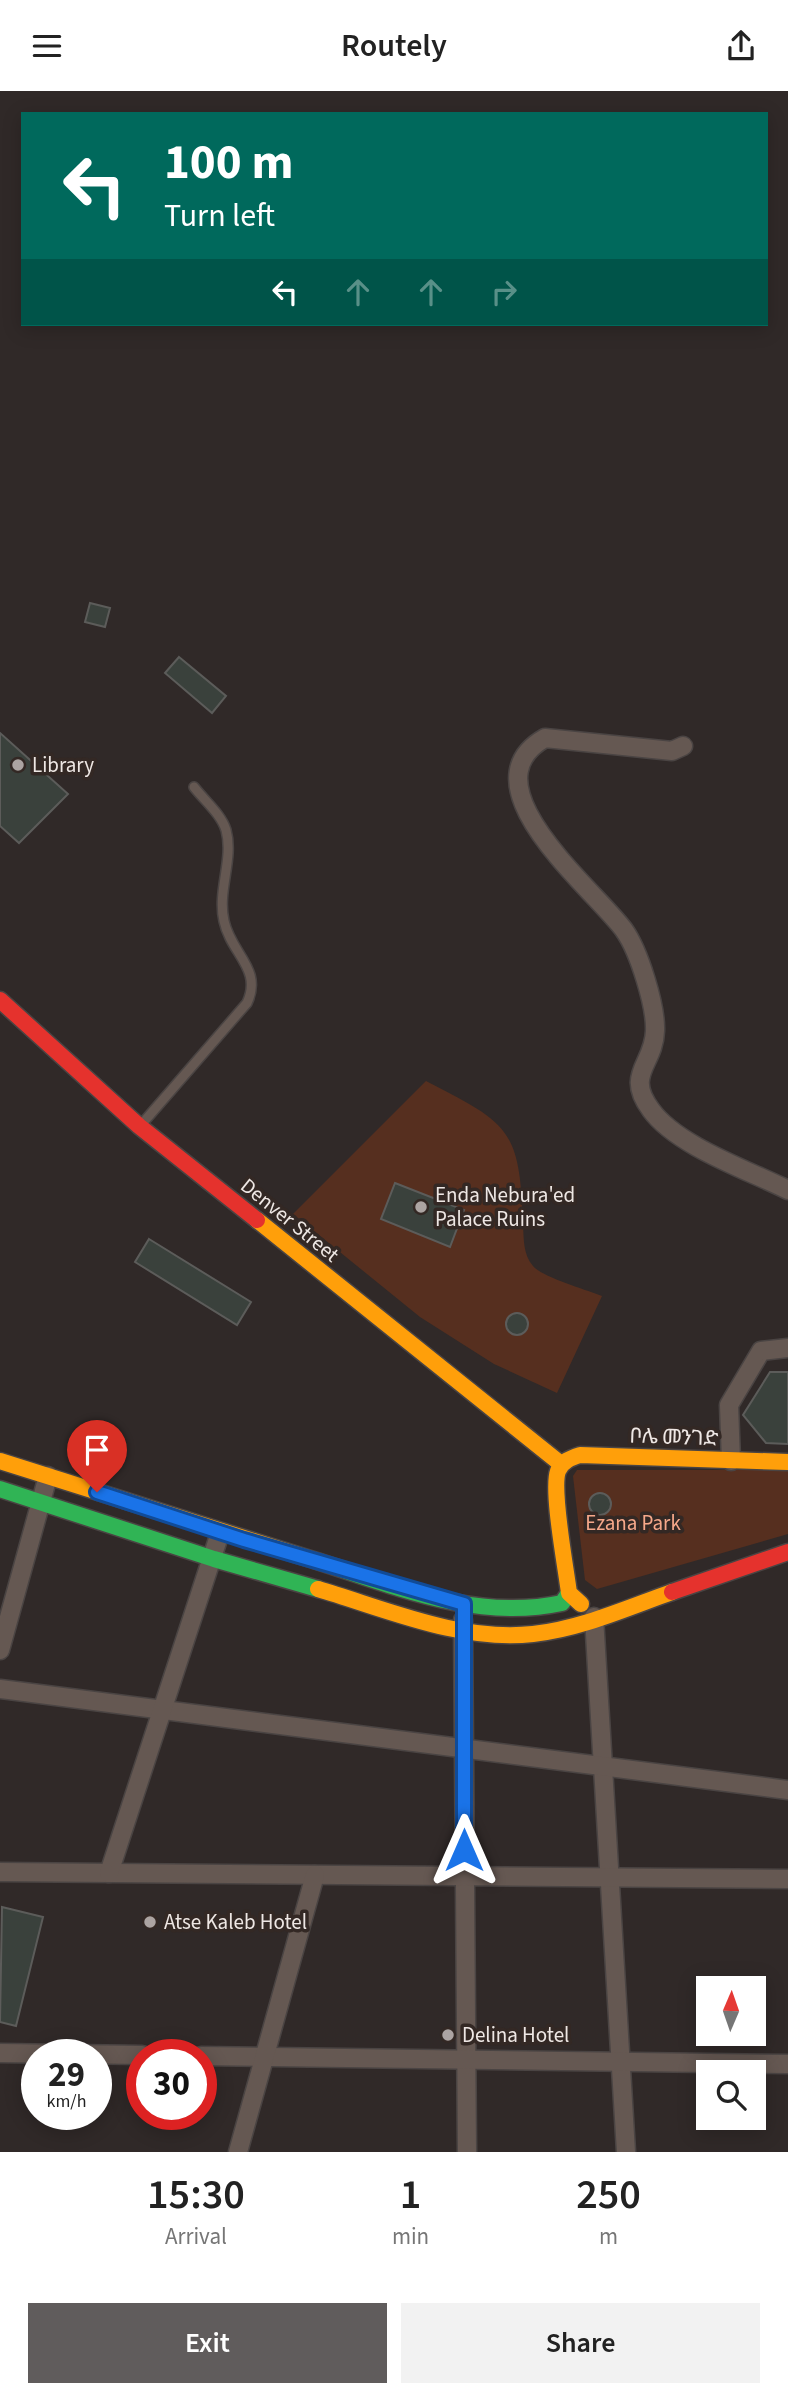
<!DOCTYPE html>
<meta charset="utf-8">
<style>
:root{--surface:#fff;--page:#f2f2f2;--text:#222;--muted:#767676;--accent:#605c5c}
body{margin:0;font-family:"Source Sans 3","Noto Sans Ethiopic",sans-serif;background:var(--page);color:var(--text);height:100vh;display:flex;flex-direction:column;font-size:26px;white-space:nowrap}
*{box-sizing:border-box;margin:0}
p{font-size:23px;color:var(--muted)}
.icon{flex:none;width:38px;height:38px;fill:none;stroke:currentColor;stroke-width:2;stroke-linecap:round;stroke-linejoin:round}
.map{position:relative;height:2061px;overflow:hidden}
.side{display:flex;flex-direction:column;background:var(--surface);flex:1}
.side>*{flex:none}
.banner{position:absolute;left:21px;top:21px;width:747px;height:214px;border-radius:0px;box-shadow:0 4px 18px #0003;background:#00695c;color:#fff;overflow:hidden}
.needle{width:46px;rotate:2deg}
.buttons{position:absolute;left:696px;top:1885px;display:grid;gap:14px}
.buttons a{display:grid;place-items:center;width:70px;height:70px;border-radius:0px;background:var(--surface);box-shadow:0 4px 18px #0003;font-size:35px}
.speed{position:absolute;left:21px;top:1948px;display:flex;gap:14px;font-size:35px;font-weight:700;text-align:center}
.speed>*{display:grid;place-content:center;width:91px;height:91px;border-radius:50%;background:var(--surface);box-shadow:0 4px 18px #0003;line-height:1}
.speed small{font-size:18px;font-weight:400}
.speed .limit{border:10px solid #d22;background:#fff;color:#111}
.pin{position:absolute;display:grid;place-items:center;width:60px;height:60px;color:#fff;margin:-72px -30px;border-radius:50% 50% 50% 0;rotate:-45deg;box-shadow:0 0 7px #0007}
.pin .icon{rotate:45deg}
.me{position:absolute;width:77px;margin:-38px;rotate:0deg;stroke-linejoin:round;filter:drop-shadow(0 0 5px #0008)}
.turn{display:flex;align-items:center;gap:24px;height:147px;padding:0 28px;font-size:32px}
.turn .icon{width:91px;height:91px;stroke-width:2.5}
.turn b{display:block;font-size:49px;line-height:60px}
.lanes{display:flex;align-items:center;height:66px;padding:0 28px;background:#0003;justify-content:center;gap:35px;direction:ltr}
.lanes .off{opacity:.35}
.eta{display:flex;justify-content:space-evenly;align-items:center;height:119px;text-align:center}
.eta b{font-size:42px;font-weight:600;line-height:49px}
.cta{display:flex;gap:14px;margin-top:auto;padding:14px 28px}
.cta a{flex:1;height:80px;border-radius:0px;background:var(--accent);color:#fff;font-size:28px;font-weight:600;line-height:80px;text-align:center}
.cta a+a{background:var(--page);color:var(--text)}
header{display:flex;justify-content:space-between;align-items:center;height:91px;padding:0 28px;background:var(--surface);font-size:32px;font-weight:600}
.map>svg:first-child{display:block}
.green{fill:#562f1f}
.building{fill:#3a413c;stroke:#5c5c5a;stroke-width:2}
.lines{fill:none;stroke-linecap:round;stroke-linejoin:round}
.lane-casing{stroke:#4a4443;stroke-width:12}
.street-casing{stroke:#4a4443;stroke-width:21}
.fast-casing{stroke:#4a4443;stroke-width:19}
.slow-casing{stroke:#4a4443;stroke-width:19}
.jam-casing{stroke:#4a4443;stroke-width:19}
.lane{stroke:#655852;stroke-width:9}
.street{stroke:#655852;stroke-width:18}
.fast{stroke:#30b455;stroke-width:16}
.slow{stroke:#ff9f0a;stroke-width:16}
.jam{stroke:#e5322d;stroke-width:16}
.route-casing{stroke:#114b97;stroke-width:18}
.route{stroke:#1a73e8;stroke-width:12}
.poi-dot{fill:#aca4a2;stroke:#332824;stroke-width:2.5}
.labels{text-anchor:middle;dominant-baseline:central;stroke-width:7;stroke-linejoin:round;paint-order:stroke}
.poi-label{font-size:21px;fill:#eee7e4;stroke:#332824;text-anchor:start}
.street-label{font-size:21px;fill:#eee7e4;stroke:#332824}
.park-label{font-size:21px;fill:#f6a88a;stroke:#332824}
</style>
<header><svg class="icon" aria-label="menu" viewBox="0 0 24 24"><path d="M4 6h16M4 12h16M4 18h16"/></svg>Routely<svg class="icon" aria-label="share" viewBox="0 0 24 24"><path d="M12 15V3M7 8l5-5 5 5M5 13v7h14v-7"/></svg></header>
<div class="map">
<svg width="788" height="2061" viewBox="0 0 788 2061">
<rect width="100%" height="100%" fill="#302928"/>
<g class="green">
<path d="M426,990C510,1033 520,1038 523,1135C524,1149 523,1163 533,1175C542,1186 587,1199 602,1205L557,1302L494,1273L420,1226L293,1123Z"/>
<polygon points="577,1379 788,1379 788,1443 597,1498 585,1489 573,1385"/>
</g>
<g class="building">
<polygon points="90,512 110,517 105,536 85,531"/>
<polygon points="179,566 226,605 212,622 165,582"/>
<polygon points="0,642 68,703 19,752 0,735"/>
<polygon points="395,1092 464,1119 450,1156 381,1128"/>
<polygon points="149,1148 251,1211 237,1234 135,1171"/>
<circle cx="517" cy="1233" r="11"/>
<polygon points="770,1281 788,1281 788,1353 766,1352 743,1324"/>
<circle cx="600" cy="1413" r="11"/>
<polygon points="2,1816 43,1826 16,1935 0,1931"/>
</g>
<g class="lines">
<defs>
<path id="lane" d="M141,1034L247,912C263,878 231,863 224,830C217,800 234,768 226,739C221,723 204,709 194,696"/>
<g id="street">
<path d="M683,655L672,660L545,647C462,694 595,799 624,839C639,860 656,915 655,940C654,974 624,983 651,1019C677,1055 748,1079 788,1099"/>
<polyline points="731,1370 729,1314 761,1260 788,1257"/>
<polyline points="594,1526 626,2061"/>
<polyline points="463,1529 467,2061"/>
<polyline points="0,1559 48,1385"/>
<polyline points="0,1598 788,1699"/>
<polyline points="0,1781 788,1788"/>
<polyline points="109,1782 220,1442"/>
<polyline points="0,1962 142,1964"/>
<polyline points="201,1965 788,1973"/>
<polyline points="238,2061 315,1784"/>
</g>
<g id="fast">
<polyline points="0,1398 214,1468 318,1498"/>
<path d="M320,1471C399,1497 478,1530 562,1512L569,1502"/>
</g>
<g id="slow">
<polyline points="257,1129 561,1373"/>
<polyline points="0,1370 320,1471"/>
<path d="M318,1498C386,1518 460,1551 533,1543C580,1538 627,1517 672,1501"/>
<path d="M581,1513L569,1502C566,1477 551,1399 558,1380C562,1370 571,1367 580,1364L788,1371"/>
</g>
<g id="jam">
<polyline points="0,909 139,1035 257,1129"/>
<polyline points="672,1501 788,1461"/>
</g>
</defs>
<use href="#lane" class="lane-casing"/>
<use href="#street" class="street-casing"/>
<use href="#fast" class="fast-casing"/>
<use href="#slow" class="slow-casing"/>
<use href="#jam" class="jam-casing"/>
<use href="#lane" class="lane"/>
<use href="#street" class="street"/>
<use href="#fast" class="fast"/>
<use href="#slow" class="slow"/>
<use href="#jam" class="jam"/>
</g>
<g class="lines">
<defs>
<polyline id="route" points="97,1401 244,1449 464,1513 464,1759"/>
</defs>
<use href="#route" class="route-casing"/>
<use href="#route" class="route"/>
</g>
<g class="poi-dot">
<circle cx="18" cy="674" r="7"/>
<circle cx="421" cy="1116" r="7"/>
<circle cx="150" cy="1831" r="7"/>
<circle cx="448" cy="1944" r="7"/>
</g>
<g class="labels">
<g class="poi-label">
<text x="32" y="674">Library</text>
<text x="435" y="1104">Enda Nebura'ed<tspan x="435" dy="24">Palace Ruins</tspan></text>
<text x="164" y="1831">Atse Kaleb Hotel</text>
<text x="462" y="1944">Delina Hotel</text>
</g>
<g class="street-label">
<text transform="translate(290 1129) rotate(39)">Denver Street</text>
<text transform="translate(674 1346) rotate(2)">ቦሌ መንገድ</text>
</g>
<g class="park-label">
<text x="633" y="1432">Ezana Park</text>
</g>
</g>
</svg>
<div class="buttons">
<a><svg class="needle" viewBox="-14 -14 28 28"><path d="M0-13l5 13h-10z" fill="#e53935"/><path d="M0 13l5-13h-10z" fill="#767676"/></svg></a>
<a><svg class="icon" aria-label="search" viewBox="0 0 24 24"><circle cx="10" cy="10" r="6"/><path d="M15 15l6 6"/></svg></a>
</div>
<div class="speed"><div>29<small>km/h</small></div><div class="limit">30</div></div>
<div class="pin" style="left:97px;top:1401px;background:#d93025"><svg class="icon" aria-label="arrive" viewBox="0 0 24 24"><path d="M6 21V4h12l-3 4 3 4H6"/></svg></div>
<svg class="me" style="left:464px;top:1759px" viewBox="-20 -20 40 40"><path d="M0-17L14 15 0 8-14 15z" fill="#1a73e8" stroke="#fff" stroke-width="4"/></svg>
<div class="banner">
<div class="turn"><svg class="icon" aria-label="left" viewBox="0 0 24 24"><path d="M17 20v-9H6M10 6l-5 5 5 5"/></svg><div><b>100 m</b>Turn left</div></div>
<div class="lanes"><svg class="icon" aria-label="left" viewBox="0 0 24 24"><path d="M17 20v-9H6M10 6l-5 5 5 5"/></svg><svg class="icon off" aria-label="ahead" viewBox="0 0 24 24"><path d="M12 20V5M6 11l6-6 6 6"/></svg><svg class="icon off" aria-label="ahead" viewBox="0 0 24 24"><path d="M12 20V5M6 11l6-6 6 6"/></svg><svg class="icon off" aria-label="right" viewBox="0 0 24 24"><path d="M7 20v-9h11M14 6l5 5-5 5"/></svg></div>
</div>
</div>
<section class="side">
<div class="eta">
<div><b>15:30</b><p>Arrival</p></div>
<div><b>1</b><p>min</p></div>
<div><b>250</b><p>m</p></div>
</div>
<div class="cta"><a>Exit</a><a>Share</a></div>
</section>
